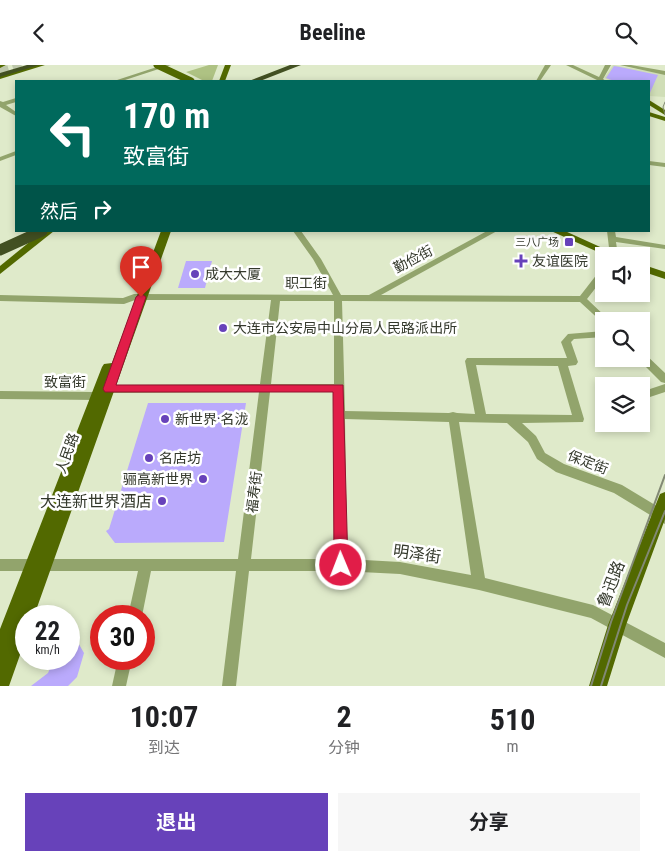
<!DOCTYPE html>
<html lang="zh">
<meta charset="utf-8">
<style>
:root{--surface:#fff;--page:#f6f6f6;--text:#202124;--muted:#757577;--accent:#6742ba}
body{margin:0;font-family:"Roboto Condensed","Noto Sans SC",sans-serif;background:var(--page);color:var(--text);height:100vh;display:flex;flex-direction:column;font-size:19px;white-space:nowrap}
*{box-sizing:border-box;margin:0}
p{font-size:16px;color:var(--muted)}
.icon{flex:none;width:28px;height:28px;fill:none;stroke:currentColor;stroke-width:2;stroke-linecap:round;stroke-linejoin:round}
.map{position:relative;height:621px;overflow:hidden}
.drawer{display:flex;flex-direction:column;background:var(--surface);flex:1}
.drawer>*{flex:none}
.guide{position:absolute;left:15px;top:15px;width:635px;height:152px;border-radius:0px;box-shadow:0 2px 8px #0003;background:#00695c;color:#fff;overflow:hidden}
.fabs{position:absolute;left:595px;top:182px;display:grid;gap:10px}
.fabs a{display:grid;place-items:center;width:55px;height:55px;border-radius:0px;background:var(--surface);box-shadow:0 2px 8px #0003;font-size:25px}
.speed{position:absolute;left:15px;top:540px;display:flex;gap:10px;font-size:25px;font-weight:700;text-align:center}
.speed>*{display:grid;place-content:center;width:65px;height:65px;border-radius:50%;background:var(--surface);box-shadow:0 2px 8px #0003;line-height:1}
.speed small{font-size:12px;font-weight:400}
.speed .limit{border:8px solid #d22;background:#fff;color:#111}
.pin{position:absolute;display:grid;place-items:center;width:42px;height:42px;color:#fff;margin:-51px -21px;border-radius:50% 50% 50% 0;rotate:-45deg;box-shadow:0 0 5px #0007}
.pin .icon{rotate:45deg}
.me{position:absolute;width:55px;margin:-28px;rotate:359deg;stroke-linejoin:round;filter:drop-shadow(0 0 4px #0008)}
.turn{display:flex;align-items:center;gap:18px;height:105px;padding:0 25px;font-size:22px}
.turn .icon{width:65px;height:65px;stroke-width:2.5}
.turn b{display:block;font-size:35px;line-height:42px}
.then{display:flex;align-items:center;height:48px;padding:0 25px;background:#0003;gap:10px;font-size:19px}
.eta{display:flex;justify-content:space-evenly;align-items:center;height:85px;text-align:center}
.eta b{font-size:30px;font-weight:700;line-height:35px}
.primary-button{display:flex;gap:10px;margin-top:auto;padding:10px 25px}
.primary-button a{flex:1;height:58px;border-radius:0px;background:var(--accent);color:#fff;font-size:20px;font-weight:700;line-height:58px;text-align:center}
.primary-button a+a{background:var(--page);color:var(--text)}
header{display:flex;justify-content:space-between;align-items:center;height:65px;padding:0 25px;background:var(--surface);font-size:22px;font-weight:700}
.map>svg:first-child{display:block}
.built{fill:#d0deb7}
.green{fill:#aec283}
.building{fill:#baaafc}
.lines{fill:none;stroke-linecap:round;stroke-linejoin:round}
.highway-tunnel{stroke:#bdc7aa;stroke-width:9;stroke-dasharray:9 4.5;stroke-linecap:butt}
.minor{fill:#92a46c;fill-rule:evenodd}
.major{fill:#526900;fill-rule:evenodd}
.highway{fill:#425022;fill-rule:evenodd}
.tram-far1{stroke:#828974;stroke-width:1}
.tram{stroke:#828974;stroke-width:2}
.major-bridge{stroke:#526900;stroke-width:7}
.highway-bridge{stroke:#425022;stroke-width:11}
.route{fill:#e11d48;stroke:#92132f}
.poi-dot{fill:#6742ba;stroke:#fff;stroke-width:2}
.labels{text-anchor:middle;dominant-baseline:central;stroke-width:5;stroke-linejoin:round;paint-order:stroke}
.far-poi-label{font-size:11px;fill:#34392c;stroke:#fff;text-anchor:end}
.street-label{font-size:14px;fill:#34392c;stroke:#fff}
.poi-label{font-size:14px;fill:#34392c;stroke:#fff;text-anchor:start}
.near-poi-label{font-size:16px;fill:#34392c;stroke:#fff;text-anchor:end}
.near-street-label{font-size:16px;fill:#34392c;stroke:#fff}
</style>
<header><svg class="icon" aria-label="back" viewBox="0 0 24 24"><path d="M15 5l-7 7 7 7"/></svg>Beeline<svg class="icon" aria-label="search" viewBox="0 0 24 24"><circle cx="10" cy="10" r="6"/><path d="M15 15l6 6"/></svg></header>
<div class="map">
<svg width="665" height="621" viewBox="0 0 665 621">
<rect width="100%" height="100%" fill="#dfeaca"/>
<polygon class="built" points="613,0 665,9 665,32 649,31 649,16 612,16 604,13"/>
<polygon class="green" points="209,0 218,0 212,16 204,16 186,7"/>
<g class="building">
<polygon points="614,1 620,2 658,10 649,30 649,16 614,16 606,13"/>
<polygon points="186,196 212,196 205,223 178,223"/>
<polygon points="148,338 246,338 224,477 115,478 106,466 109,464"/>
<polygon points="69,562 84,588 77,612 68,621 31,621 48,608 54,594 69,594"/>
</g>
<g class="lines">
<polyline class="highway-tunnel" points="0,7 24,0"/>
<g class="minor">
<polygon points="163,0 171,0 122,16 114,16"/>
<polygon points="545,0 551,0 540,16 536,16"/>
<polygon points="566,0 573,0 599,12 605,0 611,0 603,14 606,16 597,16 597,15"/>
<polygon points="620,0 631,0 665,6 665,10"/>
<polygon points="16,33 16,37 6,40 16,47 16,51 0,42 0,36 3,37"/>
<polygon points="16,86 16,90 0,96 0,92"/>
<polygon points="649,96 665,98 665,102 649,100"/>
<path d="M293,166H301L321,194L341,230H369L487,166H497L381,230L580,231L601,204L604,203V212L587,234L608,254L609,256H604V259L580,237L342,236L345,346L449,348L453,347L457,348L475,349L465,296L467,293H567L561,277L568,269L604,266V272L574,274L571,277L578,297L576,300L568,301L584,354L583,357L522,358L536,371L545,388L564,399L622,420L665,446V459L614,428L556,407L537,394L528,377L507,358L459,357L485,513L593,540L665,578V593L591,553L479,525L400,509L341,506H249L236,621H222L236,506H151L142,551H128L138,506H0V494H238L259,327L111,328L97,335L0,334V326L95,327L109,320L260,319L271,235H135L124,239L0,236V230L123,233L134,229L333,230L313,194ZM280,236H334V319H271ZM476,300L558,301L572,350L486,349ZM270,327H334V494H251ZM345,354L449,357L471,510L400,497L347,494Z"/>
<polygon points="607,166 615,166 616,172 665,180 665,184 616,177 618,191 610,191"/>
<polygon points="641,288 644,288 665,308 665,318 661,317 638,294 641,294"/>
<polygon points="665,319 665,327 641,335 641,327"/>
<polygon points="118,594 132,594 126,621 112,621"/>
</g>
<g class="major">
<polygon points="0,0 6,0 0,3"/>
<polygon points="35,0 45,0 0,14 0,10"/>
<polygon points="225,0 231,0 225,16 219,16"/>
<polygon points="649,35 665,45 665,50 649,40"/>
<polygon points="649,47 665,52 665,56 649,51"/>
<polygon points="43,166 54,166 0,209 0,201"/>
<polygon points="161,166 171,166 34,551 26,551 26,573 9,621 0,621 0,564 102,302 104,299 112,298"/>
<polygon points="551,166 565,166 620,191 607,191"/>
<polygon points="641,199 665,207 665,214 641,206"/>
<polygon points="665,427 665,454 626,560 607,621 589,621 608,560 658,434 660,429"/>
</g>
<g class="highway">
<polygon points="27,0 39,0 0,12 0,8"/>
<polygon points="290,0 301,0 260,16 249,16"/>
</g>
<polyline class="tram-far1" points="665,37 663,42 665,50"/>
<g class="tram">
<polyline points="591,621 611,557 665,410"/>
<polyline points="601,621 627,540 665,446"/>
</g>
<polyline class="major-bridge" points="157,0 191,16"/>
<polyline class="highway-bridge" points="0,185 42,166"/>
</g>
<polygon class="route" points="141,228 146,232 116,320 343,320 348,500 346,505 341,507 336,505 334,500 333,327 105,327 103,324 136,232"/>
<g class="poi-dot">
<rect x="564" y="172" width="10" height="10" rx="2.5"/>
<path d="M518.5 188.5h5v5h5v5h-5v5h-5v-5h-5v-5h5z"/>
<circle cx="195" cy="209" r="5"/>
<circle cx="223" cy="263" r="5"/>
<circle cx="165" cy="354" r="5"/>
<circle cx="149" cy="393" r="5"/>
<circle cx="203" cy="414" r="5"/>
<circle cx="162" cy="436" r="5"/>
</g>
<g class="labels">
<g class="far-poi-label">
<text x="559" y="177">三八广场</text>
</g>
<g class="street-label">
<text transform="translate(413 194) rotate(-28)">勤俭街</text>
<text x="306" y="218">职工街</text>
<text x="65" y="317">致富街</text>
<text transform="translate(67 388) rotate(-70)">人民路</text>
<text transform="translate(588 397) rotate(21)">保定街</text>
<text transform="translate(254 427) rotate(-83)">福寿街</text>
</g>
<g class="poi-label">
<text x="532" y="196">友谊医院</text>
<text x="205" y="209">成大大厦</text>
<text x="233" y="263">大连市公安局中山分局人民路派出所</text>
<text x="175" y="354">新世界·名泷</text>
<text x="159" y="393">名店坊</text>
<text x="193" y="414" text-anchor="end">骊高新世界</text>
</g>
<g class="near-poi-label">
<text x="152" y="436">大连新世界酒店</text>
</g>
<g class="near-street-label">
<text transform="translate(417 489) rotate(8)">明泽街</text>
<text transform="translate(611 519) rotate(-69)">鲁迅路</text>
</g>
</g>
</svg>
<div class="fabs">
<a><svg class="icon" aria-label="sound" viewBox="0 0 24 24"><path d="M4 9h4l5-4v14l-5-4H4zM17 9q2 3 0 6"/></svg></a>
<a><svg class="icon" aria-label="search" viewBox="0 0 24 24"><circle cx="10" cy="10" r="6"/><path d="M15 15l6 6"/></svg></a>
<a><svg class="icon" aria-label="layers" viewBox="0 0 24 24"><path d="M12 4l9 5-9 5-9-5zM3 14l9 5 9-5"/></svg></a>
</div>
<div class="speed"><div>22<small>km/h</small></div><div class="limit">30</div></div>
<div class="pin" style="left:141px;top:232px;background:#d93025"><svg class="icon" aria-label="arrive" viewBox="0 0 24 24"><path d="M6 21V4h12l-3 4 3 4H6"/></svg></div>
<svg class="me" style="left:341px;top:500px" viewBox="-20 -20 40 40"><circle r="17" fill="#e11d48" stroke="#fff" stroke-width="3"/><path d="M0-11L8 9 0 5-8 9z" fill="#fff"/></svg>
<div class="guide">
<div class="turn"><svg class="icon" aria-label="left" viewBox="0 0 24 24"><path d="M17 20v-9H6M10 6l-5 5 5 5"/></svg><div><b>170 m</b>致富街</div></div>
<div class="then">然后<svg class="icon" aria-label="right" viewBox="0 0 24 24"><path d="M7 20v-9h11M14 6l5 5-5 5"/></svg></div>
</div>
</div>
<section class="drawer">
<div class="eta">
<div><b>10:07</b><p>到达</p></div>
<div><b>2</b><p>分钟</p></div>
<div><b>510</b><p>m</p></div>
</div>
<div class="primary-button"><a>退出</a><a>分享</a></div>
</section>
